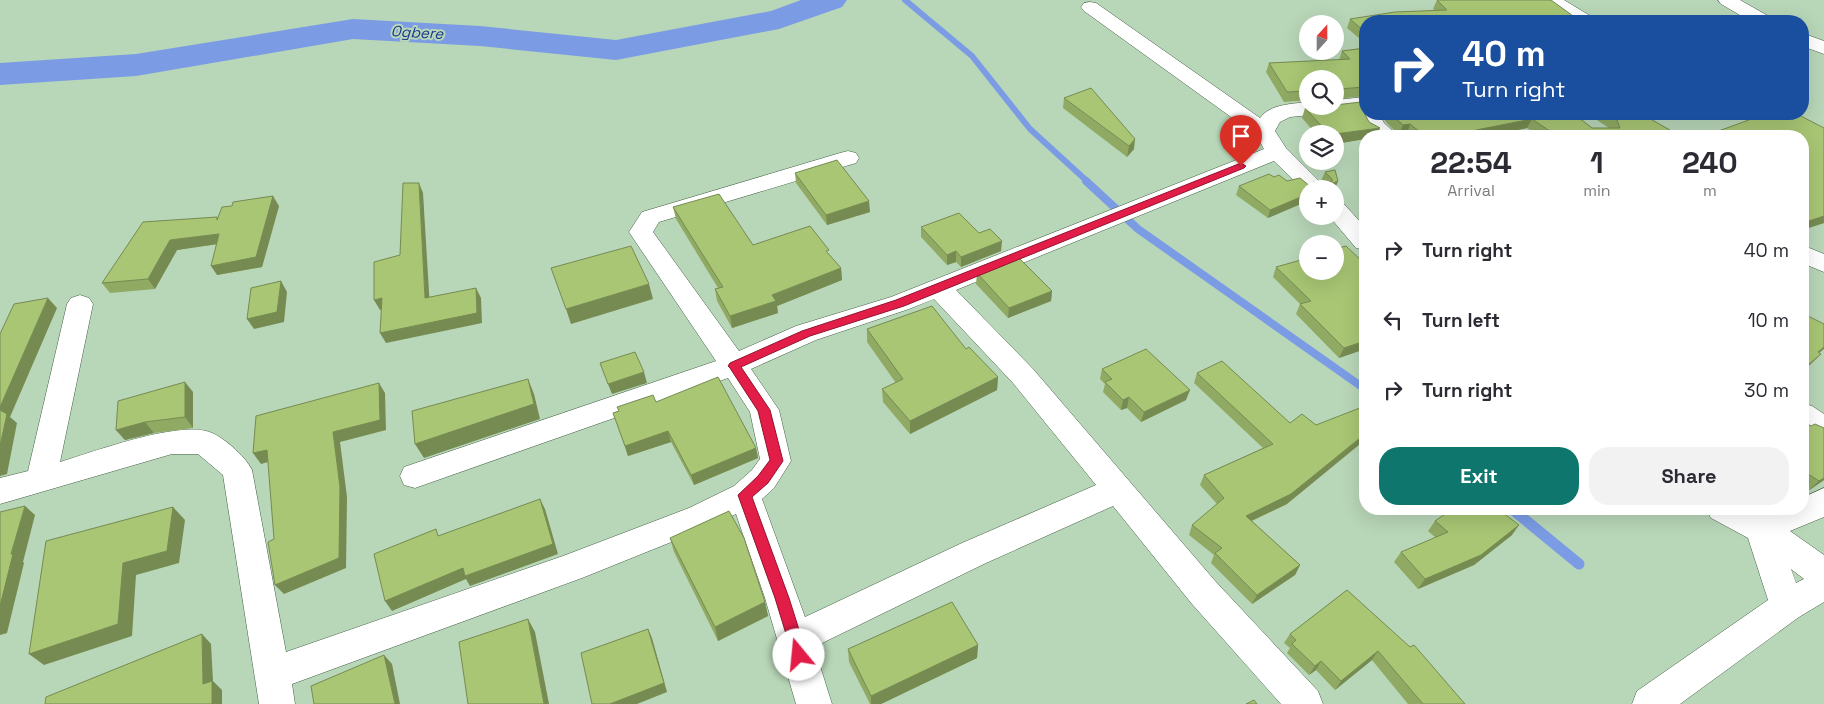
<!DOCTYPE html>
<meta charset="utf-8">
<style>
:root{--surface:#fff;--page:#f2f2f3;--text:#2b2b33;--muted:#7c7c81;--accent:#0f766e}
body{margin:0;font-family:"Space Grotesk",sans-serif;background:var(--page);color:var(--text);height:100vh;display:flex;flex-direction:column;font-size:19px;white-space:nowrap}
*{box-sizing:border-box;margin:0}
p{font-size:16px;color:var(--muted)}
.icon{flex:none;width:28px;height:28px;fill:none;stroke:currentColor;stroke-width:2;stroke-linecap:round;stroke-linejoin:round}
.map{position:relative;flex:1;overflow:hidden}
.side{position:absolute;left:1359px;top:130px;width:450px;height:385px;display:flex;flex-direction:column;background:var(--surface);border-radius:20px;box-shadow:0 5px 20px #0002}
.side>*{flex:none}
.hud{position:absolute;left:1359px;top:15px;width:450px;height:105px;border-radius:20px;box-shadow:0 5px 20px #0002;background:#1a4fa0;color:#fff;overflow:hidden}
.needle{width:32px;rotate:21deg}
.controls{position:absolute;left:1299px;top:15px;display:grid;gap:10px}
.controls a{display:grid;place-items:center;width:45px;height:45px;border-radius:50%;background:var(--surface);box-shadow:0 5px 20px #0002;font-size:25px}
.pin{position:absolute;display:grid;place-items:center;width:42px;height:42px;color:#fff;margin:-51px -21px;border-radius:50% 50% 50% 0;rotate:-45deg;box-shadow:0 0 5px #0007}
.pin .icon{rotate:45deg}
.me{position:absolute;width:55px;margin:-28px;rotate:343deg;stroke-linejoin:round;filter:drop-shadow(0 0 4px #0008)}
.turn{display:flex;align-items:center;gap:18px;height:105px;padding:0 20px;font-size:22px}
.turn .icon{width:65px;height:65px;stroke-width:2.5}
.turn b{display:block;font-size:35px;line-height:42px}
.eta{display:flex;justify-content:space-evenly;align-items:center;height:85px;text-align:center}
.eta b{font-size:30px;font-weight:700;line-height:35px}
.action{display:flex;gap:10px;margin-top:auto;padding:10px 20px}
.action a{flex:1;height:58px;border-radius:20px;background:var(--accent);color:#fff;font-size:20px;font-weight:700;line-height:58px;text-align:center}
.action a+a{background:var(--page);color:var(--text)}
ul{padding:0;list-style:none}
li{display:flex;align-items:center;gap:15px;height:70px;padding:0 20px}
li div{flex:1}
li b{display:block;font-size:19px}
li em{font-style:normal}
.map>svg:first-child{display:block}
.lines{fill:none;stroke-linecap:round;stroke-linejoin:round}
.stream-far2{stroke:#7b9ce4;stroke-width:6}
.stream-far1{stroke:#7b9ce4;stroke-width:8}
.stream{stroke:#7b9ce4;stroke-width:11}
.river{fill:#7b9ce4;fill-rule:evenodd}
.street-casing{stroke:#456046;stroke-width:1}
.street{fill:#fff;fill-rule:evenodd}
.wall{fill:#90aa64}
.shaded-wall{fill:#768b51}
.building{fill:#a8c674;stroke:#768b51}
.route{fill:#e11d48;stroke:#92132f}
.labels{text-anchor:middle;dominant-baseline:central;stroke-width:4;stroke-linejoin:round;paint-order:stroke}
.far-water-label{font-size:15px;font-style:italic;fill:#1b388b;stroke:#b8d6b8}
</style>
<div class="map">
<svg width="1824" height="704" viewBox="0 0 1824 704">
<rect width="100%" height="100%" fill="#b8d6b8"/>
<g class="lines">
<polyline class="stream-far2" points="905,0 972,56 1030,129 1088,182"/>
<polyline class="stream-far1" points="1086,181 1138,229 1365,389"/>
<polyline class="stream" points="1512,509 1579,564"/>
<polygon class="river" points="801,0 847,0 842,7 779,29 616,60 480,46 353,39 136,76 0,85 0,63 136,54 353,19 480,26 616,40 771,11"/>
<defs>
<g id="street">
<polygon points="1542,0 1564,0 1592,17 1594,21 1572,21 1545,4"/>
<polygon points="1718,0 1740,0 1770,17 1772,21 1750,21 1721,4"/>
<path d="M1090,2L1096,3L1260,118C1270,104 1292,104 1308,102V106H1335V100L1365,97V114H1379L1384,123L1398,136H1374L1367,131L1358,114L1361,110L1290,117L1280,122L1275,131L1286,148L1327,189H1308V194L1274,161L956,290L1033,369L1216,582L1318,691L1323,704H1281L1192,604L1113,506L986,563L814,647L832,704H796L765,598L736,514L711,526L582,578L292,684L295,704H259L223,475L198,454H172L0,504V478L28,471L67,304L71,298L80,295L89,298L93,304L60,462C96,451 172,423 206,431C221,434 246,457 252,470L286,652L563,556L689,508L734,486L752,470L760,459L750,412L728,378L415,488L404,485L400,476L404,467L716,361L629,232L642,212L840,153L848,151L856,153L859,158L856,163L659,222L653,232L739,351L796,326L891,297L1264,149L1256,135L1084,11L1081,7L1084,3ZM934,299L1013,383L1096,485L962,543L805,617L762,499L774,488L791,461L779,410L751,369L816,340L909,309Z"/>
<polygon points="1802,33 1824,41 1824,54 1802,46"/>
<polygon points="1335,201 1343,203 1365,227 1365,250 1356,248 1329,216 1335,216"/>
<polygon points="1802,245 1824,254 1824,272 1802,263"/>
<polygon points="1802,403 1812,406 1824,414 1824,441 1814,438 1802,430"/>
<path d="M1824,488V517L1790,531L1824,555V602L1799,617L1680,704H1632L1637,691L1768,600L1748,538L1711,518L1706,509H1751L1762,514L1776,509H1802V498ZM1791,569L1804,579L1796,583Z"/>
</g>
</defs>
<use href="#street" class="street-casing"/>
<use href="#street" class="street"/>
</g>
<g class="wall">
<polygon points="1437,0 1580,21 1365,21 1365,43 1347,28 1350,19 1435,10 1433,9"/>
<polygon points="1365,48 1365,96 1335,99 1335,79 1308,79 1308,100 1284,102 1266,72 1269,63 1339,60 1342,51"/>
<polygon points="1064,98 1134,149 1127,157 1063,108"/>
<polygon points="1360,105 1365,139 1335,144 1335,134 1316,134 1302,118 1305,108"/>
<polygon points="1381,114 1574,114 1592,128 1609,128 1588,114 1642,114 1680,136 1538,136 1527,128 1488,136 1410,136 1407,134 1399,135 1386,122"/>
<polygon points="1824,128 1824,223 1802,230 1802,136"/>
<polygon points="1325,172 1338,181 1268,218 1236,195 1239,186 1274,177 1311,187 1323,182 1321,181"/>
<polygon points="795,173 870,212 827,225 796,183"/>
<polygon points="279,206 262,267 217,275 216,244 177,250 155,289 110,293 102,283 217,217 218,218"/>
<polygon points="673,207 753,245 829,255 841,268 842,280 777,306 778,313 732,328 717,301 715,289 718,288 676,219"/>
<polygon points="921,227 979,233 1001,251 961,267 956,262 947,265 921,237"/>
<polygon points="1365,264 1365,349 1339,358 1296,314 1300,304 1273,277 1276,267"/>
<polygon points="977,273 1052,291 1051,301 1008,318 976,284"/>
<polygon points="867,329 966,349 998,377 997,390 910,434 883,402 882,389 896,383 867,342"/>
<polygon points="1102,369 1186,400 1141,422 1127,408 1121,410 1103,392 1105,384 1100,379"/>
<polygon points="1197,373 1290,423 1316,425 1287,504 1252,521 1300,565 1295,575 1252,604 1211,563 1214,555 1189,535 1192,525 1217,504 1200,485 1204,475 1263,448 1194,383"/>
<polygon points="193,392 193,428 154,433 125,440 116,430"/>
<polygon points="656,402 756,448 758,458 694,485 671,442 628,456 613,413"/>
<polygon points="1802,420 1811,426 1824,428 1824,480 1808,491 1802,487"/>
<polygon points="1435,521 1512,535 1474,565 1418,589 1394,562 1401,552 1436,538 1428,531"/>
<polygon points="670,538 765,602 768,616 718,641 674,552"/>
<polygon points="1347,590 1465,704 1408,704 1372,660 1335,690 1316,670 1309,675 1287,653 1290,648 1284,643 1290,634"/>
<polygon points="978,645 977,658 881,704 870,704 849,662 848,649"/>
</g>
<g class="shaded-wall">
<polygon points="1532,119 1527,128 1488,136 1473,136 1476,130"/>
<polygon points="1410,124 1407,134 1399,135 1403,125"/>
<polygon points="1380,128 1377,136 1365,136 1365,139 1335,144 1335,134"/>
<polygon points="1135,139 1134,149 1127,157 1129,146"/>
<polygon points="1338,181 1335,189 1319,189"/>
<polygon points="419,183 423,193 430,308 425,298"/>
<polygon points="1308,194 1308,201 1268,218 1270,210"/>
<polygon points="273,196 279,206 262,267 217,275 211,266"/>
<polygon points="869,201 870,212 827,225 826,215"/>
<polygon points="1824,216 1824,223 1802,230 1802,229 1809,221"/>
<polygon points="219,234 225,243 177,250 155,289 148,279 170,240"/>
<polygon points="1002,241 1001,251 961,267 961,257"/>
<polygon points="956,251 956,262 947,265 947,255"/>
<polygon points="841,268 842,280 777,306 778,313 732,328 730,316 772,295"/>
<polygon points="281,281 287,292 284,322 254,329 247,319"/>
<polygon points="649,284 653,299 571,324 566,309"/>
<polygon points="476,288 481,298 482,323 386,343 380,333"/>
<polygon points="1052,291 1051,301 1008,318 1009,308"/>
<polygon points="48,298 57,308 10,417 17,423 7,474 0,476 0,407"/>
<polygon points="382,298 387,309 380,310 374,300"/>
<polygon points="1365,341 1365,349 1339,358 1344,348"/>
<polygon points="1824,347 1824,349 1809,361 1818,352"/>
<polygon points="1821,354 1812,363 1802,372 1802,370"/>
<polygon points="644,372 647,383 612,394 608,384"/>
<polygon points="998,377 997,390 910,434 910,421"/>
<polygon points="528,379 534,394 540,419 424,458 415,444"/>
<polygon points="185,382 193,392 193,428 185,417"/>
<polygon points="379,383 385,393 386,430 340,442 347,497 346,568 284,594 275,585 333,432"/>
<polygon points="1190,390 1186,400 1141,422 1144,412"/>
<polygon points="1129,397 1127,408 1121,410 1123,400"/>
<polygon points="145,422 154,433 125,440 116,430"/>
<polygon points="668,431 671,442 628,456 625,446"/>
<polygon points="1365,434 1365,440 1287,504 1242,525 1246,516"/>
<polygon points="756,448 758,458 694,485 691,475"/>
<polygon points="267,450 275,460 261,464 253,453"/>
<polygon points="1824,478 1824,480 1808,491 1819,481"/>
<polygon points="540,499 545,509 558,554 470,586 466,579 392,611 385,601"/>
<polygon points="25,506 35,515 23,562 24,563 7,633 0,635 0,606 11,554"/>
<polygon points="173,507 185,520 179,563 136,575 132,636 44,665 29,654 123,563"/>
<polygon points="1519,525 1512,535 1474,565 1418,589 1425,579"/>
<polygon points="1300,565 1295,575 1252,604 1257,595"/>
<polygon points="765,602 768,616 718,641 715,627"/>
<polygon points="528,619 535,632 549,704 544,704"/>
<polygon points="648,629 652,638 667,692 637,704 610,704"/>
<polygon points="202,634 211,644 213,681 222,690 222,704 212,704 203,684"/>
<polygon points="978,645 977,658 881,704 871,704 871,696"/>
<polygon points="1378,651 1372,660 1335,690 1341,681"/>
<polygon points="384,655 392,664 400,704 395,704"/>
<polygon points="1321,661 1316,670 1309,675 1315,666"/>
</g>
<g class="building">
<polygon points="1437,0 1551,0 1580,21 1365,21 1365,32 1350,19 1395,12 1447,10"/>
<polygon points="1365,48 1365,87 1338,89 1336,95 1335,95 1335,79 1308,79 1308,91 1287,92 1269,63 1350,59 1342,51"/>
<polygon points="1091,88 1135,139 1129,146 1064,98"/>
<polygon points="1361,102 1360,105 1369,122 1380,128 1335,134 1329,134 1305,108 1321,106 1335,106 1335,105"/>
<polygon points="1391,114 1574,114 1592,128 1620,128 1617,120 1607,114 1642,114 1680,136 1557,136 1532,119 1476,130 1484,136 1425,136 1410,124 1403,125"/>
<polygon points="1765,114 1797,114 1824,128 1824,216 1809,221 1802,217 1802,136 1705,136"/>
<polygon points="837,160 869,201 826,215 795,173"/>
<polygon points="1335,170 1338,181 1319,189 1308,189 1308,194 1270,210 1239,186 1269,174 1274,177 1279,175 1287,181 1300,178 1311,187 1313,182 1332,182 1332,179 1325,172"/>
<polygon points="403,183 419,183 425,298 476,288 477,313 380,333 382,298 374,300 374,262 400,255"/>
<polygon points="719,194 753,245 810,226 829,250 826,251 841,268 772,295 776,301 730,316 715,289 723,287 673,207"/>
<polygon points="273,196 256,257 211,266 219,234 170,240 148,279 102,283 143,222 217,217 217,220 222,207 232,206 233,202"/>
<polygon points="959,213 979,233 990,229 1002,241 961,257 956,251 947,255 921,227"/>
<polygon points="631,246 649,284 566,309 551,268"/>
<polygon points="1346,246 1365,264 1365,341 1344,348 1300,304 1311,301 1276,267 1308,258 1308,271 1335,271 1335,249"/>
<polygon points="1018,257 1052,291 1009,308 977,273"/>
<polygon points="281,281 277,312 247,319 251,288"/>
<polygon points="48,298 0,407 0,334 14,304"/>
<polygon points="932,306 966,349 969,347 998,377 910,421 882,389 903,379 867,329"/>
<polygon points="1802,313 1824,324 1824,347 1818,352 1821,354 1802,370"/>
<polygon points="1146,349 1190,390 1144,412 1129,397 1123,400 1105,382 1112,379 1102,369"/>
<polygon points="635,352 644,372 608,384 600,363"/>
<polygon points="1222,361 1290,423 1302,414 1316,425 1365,406 1365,434 1291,494 1246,516 1300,565 1257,595 1215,553 1222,548 1192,525 1224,498 1204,475 1273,444 1197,373"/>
<polygon points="718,377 756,448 691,475 668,431 625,446 613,413 619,411 617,407 653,395 656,402"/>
<polygon points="528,379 534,404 415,444 412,411"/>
<polygon points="185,382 185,417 145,422 116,430 118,401"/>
<polygon points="379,383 380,420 333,432 340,487 339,558 275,585 268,542 274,539 267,450 253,453 256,416"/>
<polygon points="0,410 7,414 0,446"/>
<polygon points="1802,420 1811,426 1815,424 1824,428 1824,478 1819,481 1802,470"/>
<polygon points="540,499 553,544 465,576 463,568 385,601 374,554 436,529 438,536"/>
<polygon points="25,506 11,554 13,554 0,606 0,512"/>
<polygon points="173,507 167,551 123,563 118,624 29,654 46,541"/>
<polygon points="1452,509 1498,509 1519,525 1481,555 1425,579 1401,552 1448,532 1435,521"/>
<polygon points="729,511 744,538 765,602 715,627 670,538"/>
<polygon points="1347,590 1410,647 1414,645 1465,704 1423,704 1378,651 1341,681 1321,661 1315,666 1292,644 1296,640 1290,634"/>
<polygon points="952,602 978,645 871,696 848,649"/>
<polygon points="528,619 544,704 468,704 459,642"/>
<polygon points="648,629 664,683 610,704 592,704 581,653"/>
<polygon points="202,634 203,684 212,681 212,704 45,704 46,697"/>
<polygon points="384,655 395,704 314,704 311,686"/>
<polygon points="1254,700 1257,704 1246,704"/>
</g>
<polygon class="route" points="1241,163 1246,166 1244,168 904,306 810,336 741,367 770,410 783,461 768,483 752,497 789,598 807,655 805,660 799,662 794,660 775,598 738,495 758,476 770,460 758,411 730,368 728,366 730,363 802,331 896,300"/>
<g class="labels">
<g class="far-water-label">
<text transform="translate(417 32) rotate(3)">Ogbere</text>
</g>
</g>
</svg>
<div class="controls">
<a><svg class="needle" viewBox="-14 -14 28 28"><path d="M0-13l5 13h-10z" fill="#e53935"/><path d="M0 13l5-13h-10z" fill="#7c7c81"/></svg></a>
<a><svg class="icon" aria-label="search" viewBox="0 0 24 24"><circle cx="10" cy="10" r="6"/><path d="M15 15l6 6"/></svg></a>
<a><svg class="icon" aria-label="layers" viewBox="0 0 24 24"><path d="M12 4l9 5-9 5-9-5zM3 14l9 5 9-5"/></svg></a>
<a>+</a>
<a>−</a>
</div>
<div class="pin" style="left:1241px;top:166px;background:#d93025"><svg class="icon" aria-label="arrive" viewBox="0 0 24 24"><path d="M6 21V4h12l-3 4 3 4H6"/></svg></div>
<svg class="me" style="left:799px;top:655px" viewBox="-20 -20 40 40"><circle r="19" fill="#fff"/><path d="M0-13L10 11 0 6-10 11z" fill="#e11d48"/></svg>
<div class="hud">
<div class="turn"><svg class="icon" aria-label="right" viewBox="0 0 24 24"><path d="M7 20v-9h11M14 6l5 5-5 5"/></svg><div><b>40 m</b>Turn right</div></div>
</div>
<section class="side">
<div class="eta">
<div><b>22:54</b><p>Arrival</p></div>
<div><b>1</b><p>min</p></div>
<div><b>240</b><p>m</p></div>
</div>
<ul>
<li><svg class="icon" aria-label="right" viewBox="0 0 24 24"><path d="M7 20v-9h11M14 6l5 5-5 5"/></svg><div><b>Turn right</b></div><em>40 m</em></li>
<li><svg class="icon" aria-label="left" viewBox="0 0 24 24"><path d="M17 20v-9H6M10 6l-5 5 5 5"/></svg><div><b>Turn left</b></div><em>10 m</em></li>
<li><svg class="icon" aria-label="right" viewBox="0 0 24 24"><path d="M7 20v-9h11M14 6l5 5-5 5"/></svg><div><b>Turn right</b></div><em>30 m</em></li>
</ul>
<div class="action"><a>Exit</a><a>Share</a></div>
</section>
</div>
